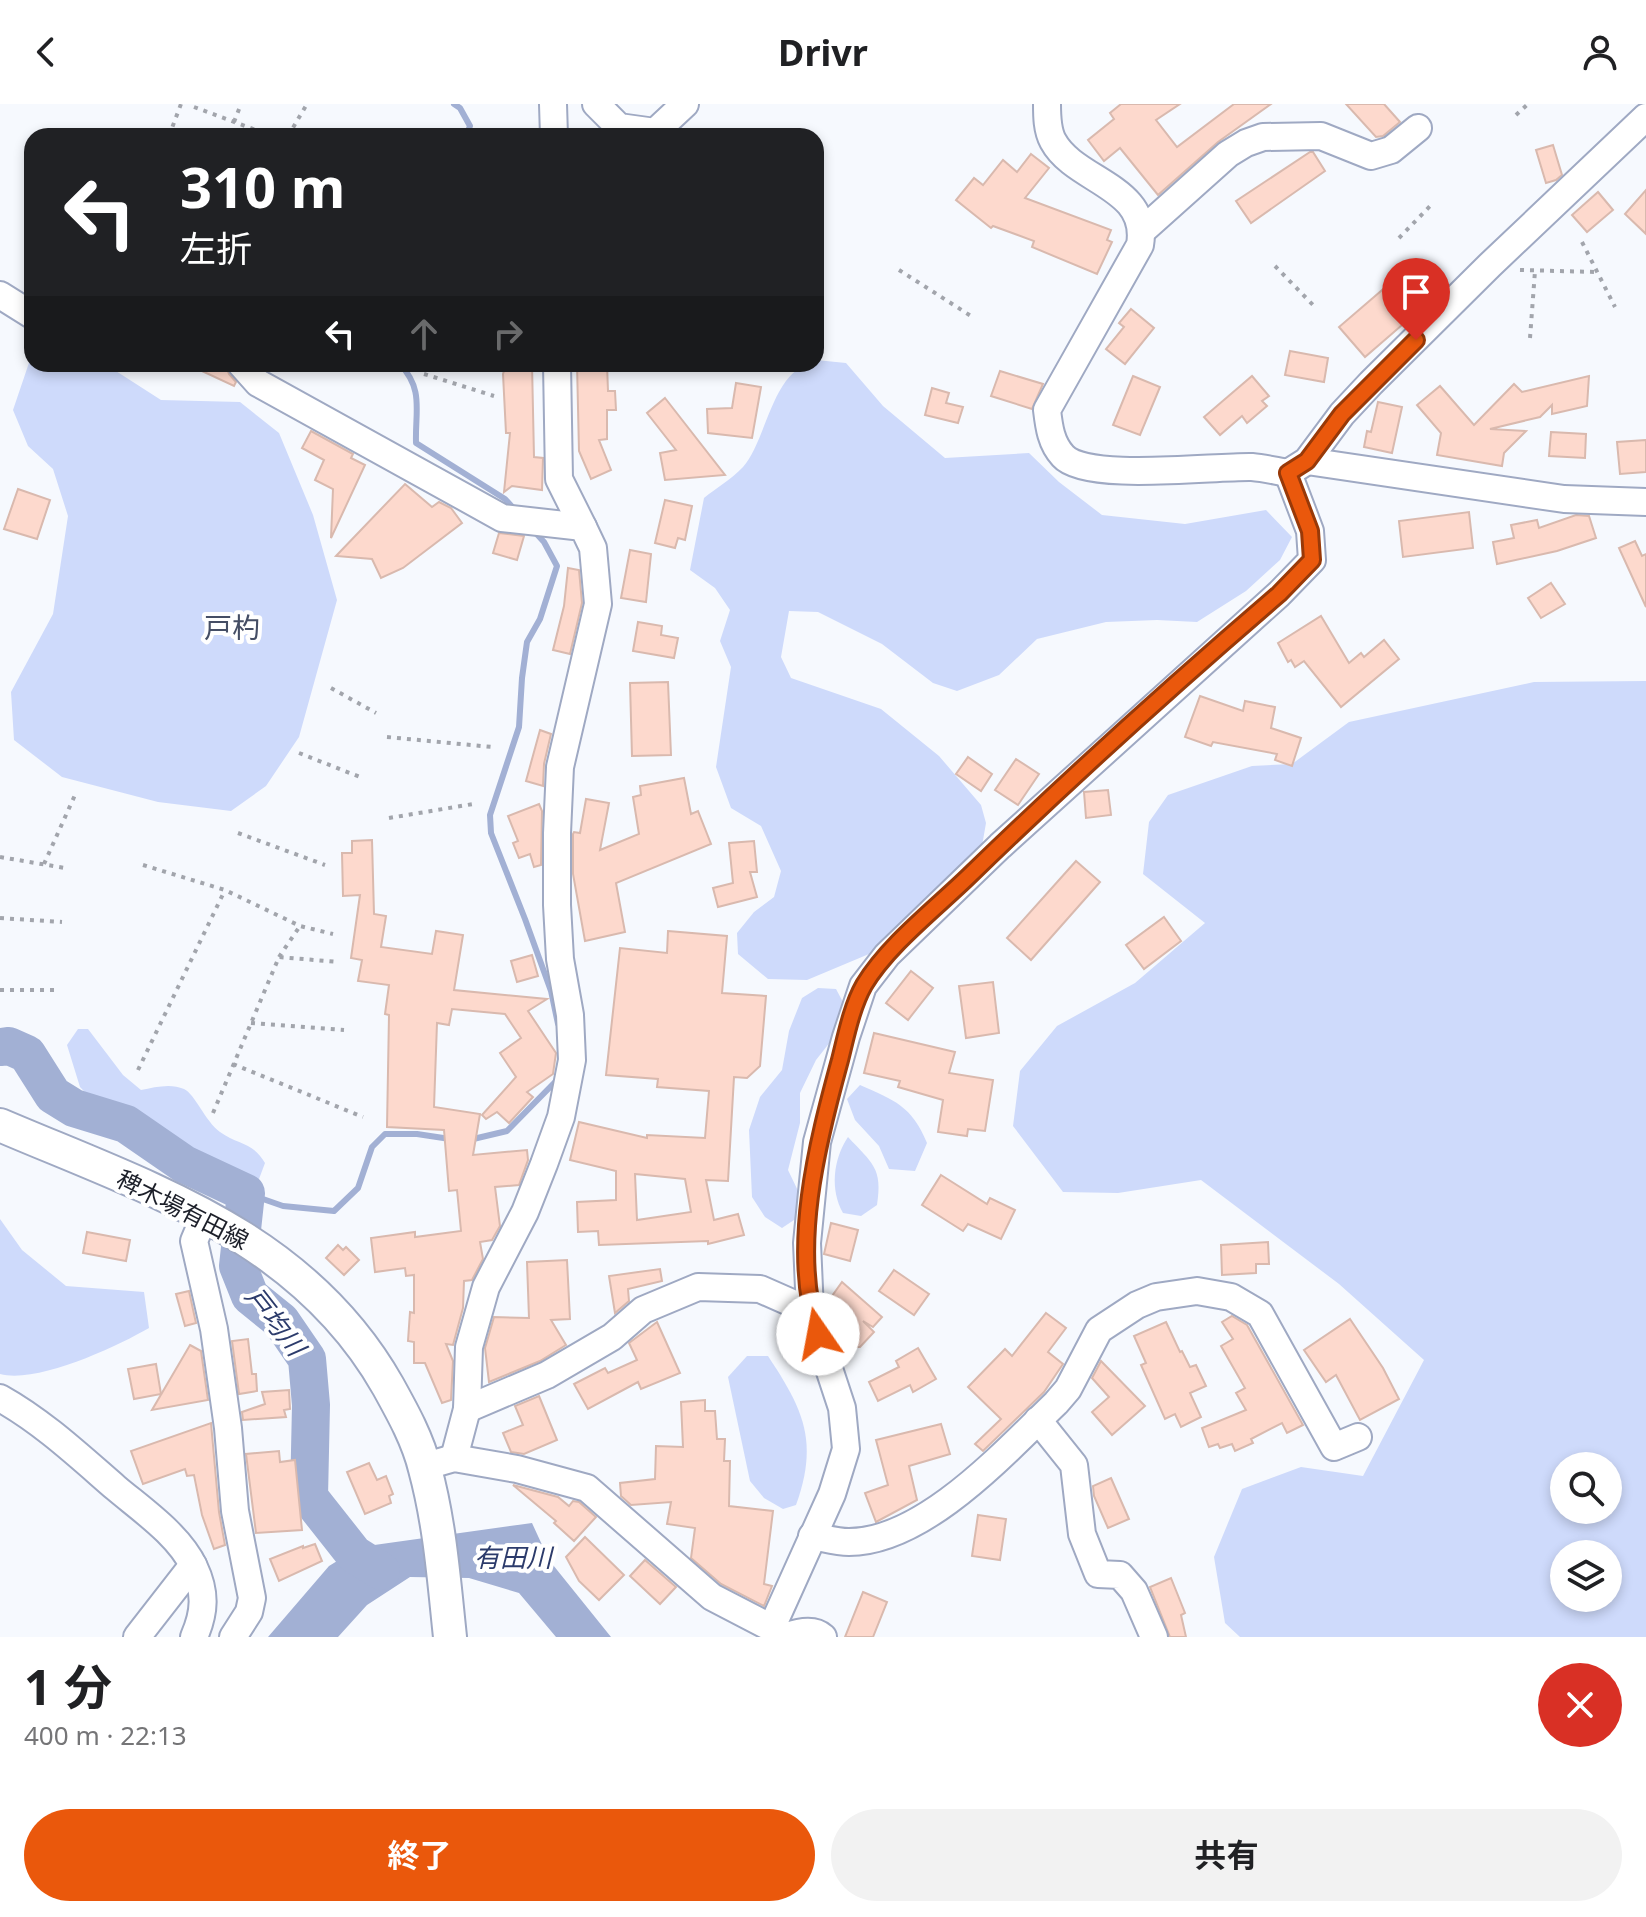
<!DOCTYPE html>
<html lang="ja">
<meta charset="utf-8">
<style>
:root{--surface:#fff;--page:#f2f2f2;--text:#202124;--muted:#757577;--accent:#ea580c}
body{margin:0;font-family:"Noto Sans","Noto Sans JP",sans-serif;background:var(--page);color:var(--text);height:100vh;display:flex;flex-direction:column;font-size:30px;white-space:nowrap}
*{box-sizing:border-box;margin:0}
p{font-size:26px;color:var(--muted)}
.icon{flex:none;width:44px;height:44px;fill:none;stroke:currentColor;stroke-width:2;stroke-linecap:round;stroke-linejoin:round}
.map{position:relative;height:1533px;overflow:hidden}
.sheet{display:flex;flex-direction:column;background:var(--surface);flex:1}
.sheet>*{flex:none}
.banner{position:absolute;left:24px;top:24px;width:800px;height:244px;border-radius:24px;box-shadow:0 4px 12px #0003;background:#202124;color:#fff;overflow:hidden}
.buttons{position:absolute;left:1550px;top:1348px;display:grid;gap:16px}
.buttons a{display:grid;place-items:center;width:72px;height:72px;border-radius:50%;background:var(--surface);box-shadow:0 4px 12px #0003;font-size:40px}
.pin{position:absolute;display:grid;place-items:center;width:68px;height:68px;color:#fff;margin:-82px -34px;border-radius:50% 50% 50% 0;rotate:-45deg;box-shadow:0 0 8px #0007}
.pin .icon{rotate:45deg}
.me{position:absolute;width:88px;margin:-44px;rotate:348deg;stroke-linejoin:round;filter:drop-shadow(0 0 6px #0008)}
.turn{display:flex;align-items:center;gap:28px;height:168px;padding:0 24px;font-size:36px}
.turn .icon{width:104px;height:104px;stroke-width:2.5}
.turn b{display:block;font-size:56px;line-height:68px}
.lanes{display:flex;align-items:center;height:76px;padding:0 24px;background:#0003;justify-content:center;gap:40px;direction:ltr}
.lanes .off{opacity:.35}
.round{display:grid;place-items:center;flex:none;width:84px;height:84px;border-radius:42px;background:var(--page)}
.head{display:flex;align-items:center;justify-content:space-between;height:136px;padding:0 24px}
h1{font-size:48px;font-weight:700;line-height:60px}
.button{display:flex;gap:16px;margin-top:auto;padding:16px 24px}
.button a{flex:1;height:92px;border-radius:48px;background:var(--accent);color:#fff;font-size:32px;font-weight:700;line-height:92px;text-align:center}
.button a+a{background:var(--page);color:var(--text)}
header{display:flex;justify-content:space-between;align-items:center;height:104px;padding:0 24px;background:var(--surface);font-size:36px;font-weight:700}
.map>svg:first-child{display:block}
.green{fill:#cedafb;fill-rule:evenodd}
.water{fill:#a2b0d4}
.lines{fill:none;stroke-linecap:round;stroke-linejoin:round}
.stream{stroke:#a2b0d4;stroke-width:6}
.river{stroke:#a2b0d4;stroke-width:38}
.building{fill:#fdd9cd;stroke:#d9b9ae;stroke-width:2;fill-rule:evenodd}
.minor-casing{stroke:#9fa9c3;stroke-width:30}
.major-casing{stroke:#9fa9c3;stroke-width:36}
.path{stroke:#a2a5ac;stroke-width:4;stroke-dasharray:4 6;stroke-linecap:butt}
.minor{stroke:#fff;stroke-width:26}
.major{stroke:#fff;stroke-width:32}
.route-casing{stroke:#983908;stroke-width:20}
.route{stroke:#ea580c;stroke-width:14}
.labels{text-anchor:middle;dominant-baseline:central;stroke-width:8;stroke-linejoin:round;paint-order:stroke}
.street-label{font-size:24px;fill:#1c1f29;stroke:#fff}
.water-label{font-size:26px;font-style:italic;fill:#2c3b6b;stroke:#fff}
.quarter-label{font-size:28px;fill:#454e65;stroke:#fff}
</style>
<header><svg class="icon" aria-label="back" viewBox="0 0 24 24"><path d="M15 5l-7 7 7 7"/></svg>Drivr<svg class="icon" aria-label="person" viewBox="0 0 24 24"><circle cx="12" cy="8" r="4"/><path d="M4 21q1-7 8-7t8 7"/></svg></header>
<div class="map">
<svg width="1646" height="1533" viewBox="0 0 1646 1533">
<rect width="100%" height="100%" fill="#f6f9fe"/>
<g class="green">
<polygon points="32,250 32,260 105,260 161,296 240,298 279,329 313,411 337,496 299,633 266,682 231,707 158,698 62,673 14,636 11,588 53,510 68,412 53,365 28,342 13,306"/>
<path d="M816,256L846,259L883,302L945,354L1029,349L1059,378L1102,411L1185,420L1266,406L1292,433L1280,456L1246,487L1197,518L1157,516L1106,518L1037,535L999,571L957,587L933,579L882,540L818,508L789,507L781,553L791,574L881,605L939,652L981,701L986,719L982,742L869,850L807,876L768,875L738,850L737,829L754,808L774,793L781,767L761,722L731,704L716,663L731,563L720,537L730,506L715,484L690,466L704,394C716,384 732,375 743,363C767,337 773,260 816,260Z"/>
<path d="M1646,577V1533H1240L1225,1519L1214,1453L1242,1385L1301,1363L1363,1372L1424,1256L1339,1180L1201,1076L1118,1089L1063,1088L1013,1022L1020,967L1057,922L1135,879L1205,819L1143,770L1149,718L1168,691L1252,662L1292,660L1349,618L1534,578ZM1564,1362H1608V1406H1564ZM1564,1450H1608V1494H1564Z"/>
<polygon points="818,884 836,885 844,900 838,928 816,956 800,989 800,1019 788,1066 800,1091 797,1114 782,1124 765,1113 752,1093 749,1026 760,993 782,966 789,927 802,894"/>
<path d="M78,925H88L123,971L141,986C155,983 171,979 184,985C195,990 205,1017 220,1028C238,1041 253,1038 265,1059L259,1075L245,1081L228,1075L125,1007L96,1000L80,983L67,941Z"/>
<path d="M860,981C894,996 912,1002 927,1039L915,1067L889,1065L879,1042L855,1016L847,995Z"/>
<path d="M848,1033C872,1059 883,1064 877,1101L861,1112L843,1109C830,1086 833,1055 848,1033Z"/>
<path d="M0,1115L22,1146L66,1182L144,1188L149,1224C116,1243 37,1280 0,1270Z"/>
<path d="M747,1252H768C803,1305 819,1337 796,1401L783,1405L764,1394L750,1377L728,1273Z"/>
</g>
<polygon class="water" points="532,1419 549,1456 611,1533 556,1533 519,1489 469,1474 410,1473 367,1501 338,1533 268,1533 329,1462 360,1443"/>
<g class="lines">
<g class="stream">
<polyline points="454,0 460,4 470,22 466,32"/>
<path d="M400,260C424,286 415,306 416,339L505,395L515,406"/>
<polyline points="533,426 544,438 557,462 540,515 527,538 522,574 519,623 490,711 491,729 525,815 551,887 558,920"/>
<polyline points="469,1036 507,1027 559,974"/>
<polyline points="246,1089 283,1102 334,1107 358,1084 372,1043 385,1030 417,1030 450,1035"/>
</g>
<polyline class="river" points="0,943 9,942 27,950 53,991 74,1004 126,1020 184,1060 246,1089 238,1162 250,1192 281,1217 307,1255 311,1301 309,1393 354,1450 381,1467"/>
</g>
<g class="building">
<polygon points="1121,0 1180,0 1156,16 1177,43 1234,0 1271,0 1218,38 1158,91 1120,44 1104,57 1088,36 1114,15 1110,9"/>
<polygon points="1346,0 1384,0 1400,18 1383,32 1376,33"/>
<polygon points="1553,41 1562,71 1556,76 1546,79 1536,46"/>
<polygon points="1310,48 1313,48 1325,67 1251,119 1236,97"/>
<polygon points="1031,50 1049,64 1025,94 1111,126 1107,136 1112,138 1097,170 1032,143 1034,137 993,122 991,124 956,96 974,74 983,81 1003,56 1017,68"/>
<polygon points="1646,86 1646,130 1625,110"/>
<polygon points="1598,88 1613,106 1587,128 1572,111"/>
<polygon points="1395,175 1412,194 1407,198 1416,209 1365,253 1339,223"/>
<polygon points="1131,205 1154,224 1125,260 1106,245 1124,223 1119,219"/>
<polygon points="1290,247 1328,254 1324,278 1285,271"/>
<polygon points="187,260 225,260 229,270 236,278 234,282"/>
<polygon points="506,260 532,260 534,353 543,354 542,386 512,382 504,388 510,329 506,329 503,270"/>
<polygon points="577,260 607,260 608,287 615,287 616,306 607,306 607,335 599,336 611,366 591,375 579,347"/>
<polygon points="1000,267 1043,280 1032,305 991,292"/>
<polygon points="1133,272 1160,283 1140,331 1113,321"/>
<polygon points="1252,272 1269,292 1262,297 1267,302 1247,319 1242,312 1220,331 1204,313"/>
<polygon points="1589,272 1587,302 1552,310 1552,301 1540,313 1490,325 1526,327 1504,349 1502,362 1437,351 1441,329 1417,301 1440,282 1474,321 1514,280 1522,288"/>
<polygon points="736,279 761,283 752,334 708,329 707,305 732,304"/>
<polygon points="932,284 949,289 946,299 963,303 958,319 925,311"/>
<polygon points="665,294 725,371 665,376 660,349 676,346 647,309"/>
<polygon points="1378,298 1402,303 1392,349 1364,343 1367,327 1371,328"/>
<polygon points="311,327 353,350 351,354 365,361 331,434 333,385 315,376 324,356 302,344"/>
<polygon points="1551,328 1586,330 1585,354 1549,352"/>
<polygon points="1646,336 1646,368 1620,370 1617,338"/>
<polygon points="405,380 432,403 439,398 451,404 462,419 403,464 381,474 372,455 336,452"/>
<polygon points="18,385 50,396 37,435 4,425"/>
<polygon points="665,396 692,402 685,436 678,434 675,444 655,439"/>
<polygon points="1469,408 1473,444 1403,453 1399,417"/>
<polygon points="1576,411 1589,412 1596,434 1557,447 1497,460 1493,438 1514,434 1511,421 1537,416 1539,424"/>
<polygon points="499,429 524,432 517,456 493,449"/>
<polygon points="1635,437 1642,452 1646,450 1646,503 1619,444"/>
<polygon points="630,446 651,450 646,498 621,494"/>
<polygon points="568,464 579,466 582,499 570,550 553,546 564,502"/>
<polygon points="1551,479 1565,500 1541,514 1528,494"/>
<polygon points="1321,512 1349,559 1361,549 1364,553 1384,536 1399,555 1341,603 1304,557 1295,563 1291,556 1288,558 1278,539"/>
<polygon points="638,518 662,522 661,531 678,534 674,554 633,547"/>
<polygon points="668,578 671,651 632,652 630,579"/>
<polygon points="1200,592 1243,607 1245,597 1275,603 1271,624 1301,634 1292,662 1275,656 1277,650 1213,638 1211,642 1185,633"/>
<polygon points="540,626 551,630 544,660 543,682 526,677"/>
<polygon points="968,653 992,670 981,687 956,670"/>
<polygon points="1016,655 1039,670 1018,701 995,686"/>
<polygon points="684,674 691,710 698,707 711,740 616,779 625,828 585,837 573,770 573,730 574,728 580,729 586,695 609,699 600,746 639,730 633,693 641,691 640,682"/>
<polygon points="1108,686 1111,711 1086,714 1084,688"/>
<polygon points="539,700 542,707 541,761 534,763 530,750 519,754 513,739 518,737 508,712"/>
<polygon points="372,736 374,810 386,812 381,843 432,850 436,827 463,831 454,886 547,895 528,907 556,949 553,970 527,988 533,993 509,1019 497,1008 486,1015 482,1011 516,973 500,949 521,934 505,910 452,905 449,921 437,919 434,1003 480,1010 473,1051 527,1046 528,1056 519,1081 495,1083 500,1122 492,1136 480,1138 483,1155 472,1176 464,1177 463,1204 453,1241 446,1240 453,1257 451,1296 442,1299 425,1259 414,1259 414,1238 408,1237 410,1208 414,1209 414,1171 406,1172 405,1164 375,1168 371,1134 415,1128 415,1133 461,1127 457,1086 449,1087 444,1026 387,1023 389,911 385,910 389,881 358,877 362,856 351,854 360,791 343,792 342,749 352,749 352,737"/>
<polygon points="754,737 757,768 750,768 757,793 718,803 713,784 733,779 729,739"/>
<polygon points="1076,757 1100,778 1031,856 1007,834"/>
<polygon points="1164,813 1181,837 1144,865 1126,841"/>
<path d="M668,827L727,832L722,889L766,892L760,962L747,974L734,973L728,1077L706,1076L714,1116L738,1110L744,1131L708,1140V1137L599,1141L598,1127L578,1128L577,1098L616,1096V1067L570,1056L579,1018L647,1034V1031L705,1034L709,987L657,983L658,975L606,971L620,844L667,849ZM635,1070L685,1075L691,1108L637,1116Z"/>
<polygon points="532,851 538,872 517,878 511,857"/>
<polygon points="911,867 933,884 908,916 886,899"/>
<polygon points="993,878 999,929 966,934 959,882"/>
<polygon points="874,929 955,948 949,969 993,976 985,1027 968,1025 967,1032 938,1028 943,996 898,983 900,977 864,969"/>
<polygon points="941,1071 987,1100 990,1094 1015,1106 1001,1135 968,1120 963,1127 922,1101"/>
<polygon points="831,1119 858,1126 850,1157 824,1150"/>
<polygon points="87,1128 130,1136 126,1157 83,1149"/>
<polygon points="1268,1138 1269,1160 1256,1160 1256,1169 1222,1171 1221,1141"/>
<polygon points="338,1141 343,1146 346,1143 359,1156 344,1171 326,1154"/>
<polygon points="567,1156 570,1215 551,1216 566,1241 540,1257 489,1278 485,1244 494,1213 529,1214 527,1158"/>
<polygon points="660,1165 662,1177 628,1185 629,1197 615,1209 609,1172"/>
<polygon points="894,1166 929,1190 914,1211 879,1187"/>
<polygon points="842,1178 882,1213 873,1223 863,1217 874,1228 860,1243 854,1243 834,1226 844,1214 835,1207 842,1199 832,1192"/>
<polygon points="189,1187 196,1219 185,1222 176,1190"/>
<polygon points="1046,1209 1066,1224 1048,1248 1063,1260 1044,1288 983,1347 975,1340 1001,1315 968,1283 1005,1245 1012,1252"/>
<polygon points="1232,1212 1247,1221 1303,1321 1287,1329 1282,1319 1251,1335 1253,1339 1235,1347 1232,1340 1220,1344 1218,1340 1209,1343 1202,1324 1246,1306 1236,1289 1245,1284 1221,1242 1233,1235 1222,1218"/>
<polygon points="1350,1215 1383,1264 1399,1295 1360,1316 1336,1271 1326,1278 1304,1246"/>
<polygon points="657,1218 680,1269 641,1285 638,1278 588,1305 574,1280 605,1264 608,1269 637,1256 629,1239"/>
<polygon points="1166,1218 1180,1248 1182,1247 1190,1263 1196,1261 1206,1282 1190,1289 1201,1313 1181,1323 1175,1310 1165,1315 1141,1261 1146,1259 1134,1232"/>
<polygon points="248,1235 252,1270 256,1270 257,1287 239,1290 232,1237"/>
<polygon points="190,1241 201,1247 208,1296 152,1306"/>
<polygon points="918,1244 936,1275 913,1288 910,1281 878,1297 869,1278 899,1263 896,1257"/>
<polygon points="1101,1257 1145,1302 1112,1331 1092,1308 1109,1293 1092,1274"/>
<polygon points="156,1260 161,1290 134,1295 128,1265"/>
<polygon points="289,1286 290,1305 284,1306 286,1313 243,1316 242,1308 265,1300 262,1288"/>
<polygon points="539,1292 557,1336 524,1350 511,1348 503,1329 523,1321 515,1302"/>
<polygon points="705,1296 705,1307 715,1307 717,1335 725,1335 724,1357 730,1357 729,1402 773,1407 764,1480 772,1482 764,1502 721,1480 691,1454 695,1424 667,1420 671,1398 631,1401 621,1392 620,1379 655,1375 656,1342 683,1343 681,1298"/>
<polygon points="211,1319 219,1408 225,1441 214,1445 202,1411 194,1371 187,1372 185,1365 143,1380 131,1347"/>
<polygon points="941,1320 950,1350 909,1362 917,1396 876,1418 865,1389 888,1381 876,1336"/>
<polygon points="279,1347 280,1358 295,1356 302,1426 256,1429 246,1350"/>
<polygon points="369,1359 377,1376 386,1372 393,1390 389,1392 391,1399 365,1410 347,1368"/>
<polygon points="1111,1374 1129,1415 1108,1424 1094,1392 1093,1382"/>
<polygon points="513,1381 558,1393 569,1402 573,1397 579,1398 596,1413 574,1437 554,1419 556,1417"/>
<polygon points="978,1411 1006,1415 1000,1456 972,1452"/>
<polygon points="585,1433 624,1471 599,1496 579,1477 566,1453"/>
<polygon points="315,1440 322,1457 279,1477 270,1455 303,1442 303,1444"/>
<polygon points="645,1456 676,1483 660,1500 630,1472"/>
<polygon points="1171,1474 1185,1509 1181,1511 1186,1533 1170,1533 1150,1483"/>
<polygon points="863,1488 887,1498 873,1533 845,1533"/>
</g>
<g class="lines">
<defs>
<g id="minor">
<polyline points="553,0 554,32"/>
<polyline points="596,0 619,23 655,28 685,0"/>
<path d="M1047,0C1047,12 1047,26 1053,37C1075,78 1150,82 1140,141L1047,306C1049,323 1051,339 1063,352C1086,378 1213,362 1252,363C1264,364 1276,367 1288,369L1307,357L1342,310L1371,279L1490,161L1646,13"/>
<polyline points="1143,126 1228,50 1246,39 1263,33 1321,32 1371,52 1391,46 1418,24"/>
<polyline points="0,191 32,211"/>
<polyline points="241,260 258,279 502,414 583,423 593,444 598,500 560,663 557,729 557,801 560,855 570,911 572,956 561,1013 544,1060 525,1108 486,1183 469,1243 467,1305 454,1354"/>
<polyline points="557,260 559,375 583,423"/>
<polyline points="1307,357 1564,395 1646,398"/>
<polyline points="205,1111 194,1137 214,1225 228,1324 235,1407 252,1494 249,1508 233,1533"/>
<path d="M0,1294C43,1318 79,1352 116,1384C142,1406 179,1431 194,1463C206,1488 205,1508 194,1533"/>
<polyline points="467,1305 547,1271 612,1233 643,1206 698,1183 760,1185 810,1207"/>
<polyline points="1038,1316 1074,1361 1082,1430 1098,1470 1120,1471 1134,1487 1154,1533"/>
<polyline points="440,1358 454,1354 517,1365 587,1384 712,1493 789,1533"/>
<path d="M812,1432C824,1434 836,1438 849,1438C924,1438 1005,1348 1056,1299L1068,1285L1099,1226L1137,1201L1156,1193L1197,1187L1231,1193L1260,1210L1334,1343L1358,1333"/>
<polyline points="772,1523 832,1390 846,1345 842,1304 810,1207 807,1139 817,1038 846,933 863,882 887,851 1000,742 1279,490 1312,456 1310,427 1288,369"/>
<path d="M788,1532C799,1528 814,1525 823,1533"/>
<polyline points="137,1533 193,1461"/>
</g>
<path id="major" d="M0,1021C150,1085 303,1132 388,1282C403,1309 418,1336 425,1365C440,1420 444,1477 450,1533"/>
</defs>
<use href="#minor" class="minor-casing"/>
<use href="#major" class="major-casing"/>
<g class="path">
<polyline points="194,3 272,32"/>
<polyline points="1516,11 1528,0"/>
<polyline points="234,18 241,0"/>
<polyline points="169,32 181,0"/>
<polyline points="288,32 307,0"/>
<polyline points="1399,134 1433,99"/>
<polyline points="1582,138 1615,203"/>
<polyline points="1275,162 1315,203"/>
<polyline points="899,166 971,212"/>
<polyline points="1520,166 1597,168"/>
<polyline points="1530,234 1535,167"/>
<polyline points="424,270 494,292"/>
<polyline points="331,584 376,609"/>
<polyline points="387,633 492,643"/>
<polyline points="299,649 360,673"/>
<polyline points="389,714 473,700"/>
<polyline points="238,729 325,761"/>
<polyline points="0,753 65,764"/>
<polyline points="44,760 75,691"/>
<polyline points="143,761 225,786 300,822 333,830"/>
<polyline points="0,814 62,818"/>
<polyline points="279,853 300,822"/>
<polyline points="0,886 58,886"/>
<polyline points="251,919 344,926"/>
<polyline points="233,960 363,1013"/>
<polyline points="138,966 225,786"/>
<polyline points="213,1009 279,853 338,858"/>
</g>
<use href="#minor" class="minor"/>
<use href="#major" class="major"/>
</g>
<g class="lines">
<defs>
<path id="route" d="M818,1230C790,1145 817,1040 840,956C846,932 852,902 864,881C888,841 935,805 969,772C1069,675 1173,581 1279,490L1312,456L1310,427L1288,369L1307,357L1342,310L1416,236"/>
</defs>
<use href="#route" class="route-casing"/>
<use href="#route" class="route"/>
</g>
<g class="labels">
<g class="street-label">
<text transform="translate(183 1105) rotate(27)">稗木場有田線</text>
</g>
<g class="water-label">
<text transform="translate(276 1217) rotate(52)">戸均川</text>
<text x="513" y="1453">有田川</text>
</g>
<g class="quarter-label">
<text x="232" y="523">戸杓</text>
</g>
</g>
</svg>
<div class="buttons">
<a><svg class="icon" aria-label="search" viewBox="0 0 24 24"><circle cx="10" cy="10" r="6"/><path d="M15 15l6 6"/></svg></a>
<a><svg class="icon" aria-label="layers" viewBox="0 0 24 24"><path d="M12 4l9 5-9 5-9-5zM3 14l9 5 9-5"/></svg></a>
</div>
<div class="pin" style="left:1416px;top:236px;background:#d93025"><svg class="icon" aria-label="arrive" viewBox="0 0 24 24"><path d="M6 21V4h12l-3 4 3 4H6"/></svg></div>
<svg class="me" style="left:818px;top:1230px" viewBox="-20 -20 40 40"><circle r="19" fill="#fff"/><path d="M0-13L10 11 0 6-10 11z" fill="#ea580c"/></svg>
<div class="banner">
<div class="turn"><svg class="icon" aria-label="left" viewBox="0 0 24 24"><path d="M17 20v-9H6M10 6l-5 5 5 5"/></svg><div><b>310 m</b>左折</div></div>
<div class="lanes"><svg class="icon" aria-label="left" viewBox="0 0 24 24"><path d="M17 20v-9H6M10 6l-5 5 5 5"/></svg><svg class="icon off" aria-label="ahead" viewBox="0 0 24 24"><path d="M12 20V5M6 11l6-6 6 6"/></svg><svg class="icon off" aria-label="right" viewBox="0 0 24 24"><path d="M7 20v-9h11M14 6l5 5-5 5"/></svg></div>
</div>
</div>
<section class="sheet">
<div class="head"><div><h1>1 分</h1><p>400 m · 22:13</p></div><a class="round" style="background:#d93025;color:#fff"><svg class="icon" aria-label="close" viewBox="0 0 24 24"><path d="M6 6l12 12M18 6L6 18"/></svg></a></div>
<div class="button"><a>終了</a><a>共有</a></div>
</section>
